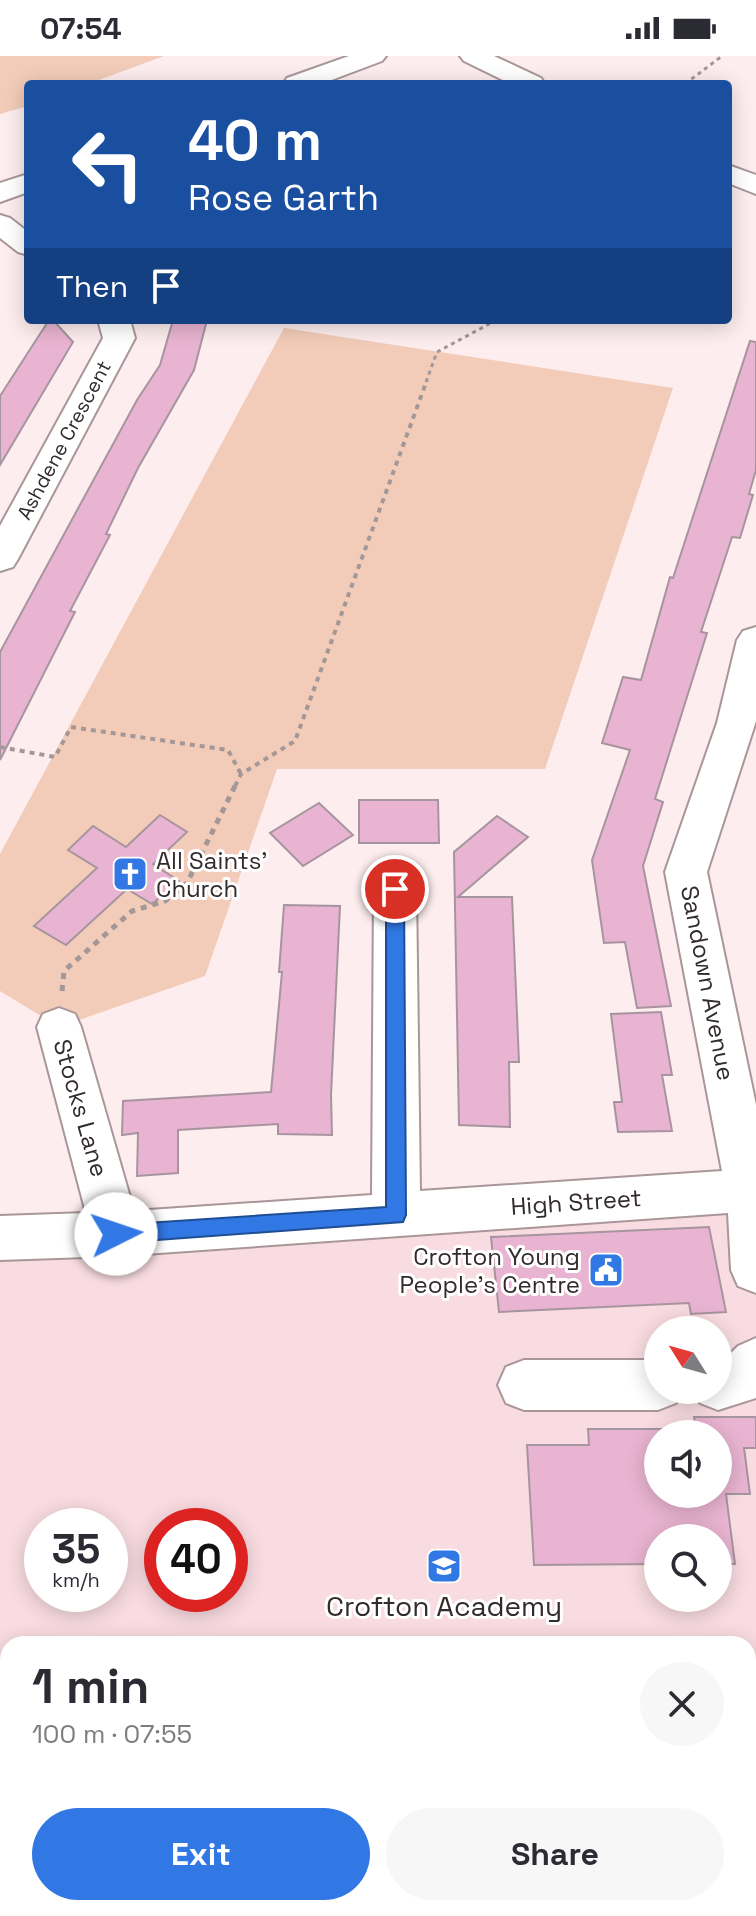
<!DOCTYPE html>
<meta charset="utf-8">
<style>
:root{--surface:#fff;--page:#f7f7f7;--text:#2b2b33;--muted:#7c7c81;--accent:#3178e5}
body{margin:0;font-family:"Space Grotesk",sans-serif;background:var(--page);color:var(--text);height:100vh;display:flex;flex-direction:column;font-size:30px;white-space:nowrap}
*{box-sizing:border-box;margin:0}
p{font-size:26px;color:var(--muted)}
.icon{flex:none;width:44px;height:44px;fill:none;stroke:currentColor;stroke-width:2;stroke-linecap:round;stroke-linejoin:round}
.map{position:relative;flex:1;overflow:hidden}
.details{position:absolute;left:0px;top:1580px;width:756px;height:280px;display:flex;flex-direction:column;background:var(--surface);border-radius:24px 24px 0 0;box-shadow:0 4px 20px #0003}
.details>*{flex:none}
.banner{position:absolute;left:24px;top:24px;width:708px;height:244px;border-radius:8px;box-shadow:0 4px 20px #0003;background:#1a4fa0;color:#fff;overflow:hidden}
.needle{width:52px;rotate:307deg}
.buttons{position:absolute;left:644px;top:1260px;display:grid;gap:16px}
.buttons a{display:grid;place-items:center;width:88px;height:88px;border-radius:50%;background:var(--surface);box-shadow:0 4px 20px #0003;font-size:40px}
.speed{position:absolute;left:24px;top:1452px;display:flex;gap:16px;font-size:40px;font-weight:700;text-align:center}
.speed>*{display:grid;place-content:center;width:104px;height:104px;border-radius:50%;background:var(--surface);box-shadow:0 4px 20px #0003;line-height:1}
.speed small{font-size:20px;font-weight:400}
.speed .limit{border:12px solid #d22;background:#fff;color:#111}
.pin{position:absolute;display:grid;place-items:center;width:68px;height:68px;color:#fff;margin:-34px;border:4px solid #fff;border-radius:50%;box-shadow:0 2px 8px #0007}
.me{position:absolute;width:88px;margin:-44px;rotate:86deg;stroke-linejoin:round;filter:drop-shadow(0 0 6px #0008)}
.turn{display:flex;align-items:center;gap:28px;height:168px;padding:0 32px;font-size:36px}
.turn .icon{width:104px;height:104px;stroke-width:2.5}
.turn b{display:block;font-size:56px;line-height:68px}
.then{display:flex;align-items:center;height:76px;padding:0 32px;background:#0003;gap:16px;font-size:30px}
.round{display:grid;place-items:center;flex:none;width:84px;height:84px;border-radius:42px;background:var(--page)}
.summary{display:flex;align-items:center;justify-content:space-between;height:136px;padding:0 32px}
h1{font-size:48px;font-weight:800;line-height:60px}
.button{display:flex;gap:16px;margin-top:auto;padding:16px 32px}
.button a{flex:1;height:92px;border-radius:48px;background:var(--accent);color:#fff;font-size:32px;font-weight:800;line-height:92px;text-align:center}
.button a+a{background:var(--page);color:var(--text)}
.status{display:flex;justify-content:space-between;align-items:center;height:56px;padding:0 40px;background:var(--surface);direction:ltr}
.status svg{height:22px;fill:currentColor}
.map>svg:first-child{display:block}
.built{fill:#f9dce1;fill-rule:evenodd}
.green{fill:#f2ccb8}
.building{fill:#e9b4d1;stroke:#a6959e;stroke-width:2;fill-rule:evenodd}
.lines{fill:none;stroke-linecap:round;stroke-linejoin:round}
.minor-casing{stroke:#a99699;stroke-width:4}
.path-far2{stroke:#a39798;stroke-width:3;stroke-dasharray:4 4;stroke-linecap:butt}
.path-far1{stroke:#a39798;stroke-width:4;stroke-dasharray:5 5;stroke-linecap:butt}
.path{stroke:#a39798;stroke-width:5;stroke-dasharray:6 6;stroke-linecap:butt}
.minor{fill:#fff;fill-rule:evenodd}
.route{fill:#3178e5;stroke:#204e95;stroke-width:2}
.labels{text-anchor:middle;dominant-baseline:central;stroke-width:6;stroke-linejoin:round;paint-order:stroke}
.far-street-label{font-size:20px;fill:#322b2c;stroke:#fff}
.poi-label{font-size:24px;fill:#322b2c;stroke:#fff;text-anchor:start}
.street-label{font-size:24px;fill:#322b2c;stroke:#fff}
.near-poi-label{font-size:28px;fill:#322b2c;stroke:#fff}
</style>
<div class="status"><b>07:54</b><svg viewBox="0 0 49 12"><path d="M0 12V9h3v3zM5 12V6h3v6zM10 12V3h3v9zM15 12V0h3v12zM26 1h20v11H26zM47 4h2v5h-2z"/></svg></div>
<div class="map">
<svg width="756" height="1860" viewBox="0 0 756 1860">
<rect width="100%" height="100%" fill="#fdedef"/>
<path class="built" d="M756,1134V1860H0V1182ZM658,1274H718V1334H658ZM658,1378H718V1438H658ZM42,1470H110V1538H42ZM162,1470H230V1538H162ZM658,1482H718V1542H658ZM8,1588H748V1852H8Z"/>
<g class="green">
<polygon points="0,0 164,0 88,28 28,28 28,50 0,58"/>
<polygon points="284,272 673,332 545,713 277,713 205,920 59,971 0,935 0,798"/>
</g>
<g class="building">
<polygon points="49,264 53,264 73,286 0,409 0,340"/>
<polygon points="173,264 207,264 194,314 138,412 106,478 110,479 70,555 75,556 0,704 0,596 137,344 160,309"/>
<polygon points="750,285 756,286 756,414 749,438 753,439 740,482 732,481 701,576 707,577 655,743 663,746 643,810 671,950 637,952 625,886 604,887 592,804 630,694 602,687 623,621 641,624 670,521 673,522"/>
<polygon points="359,744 438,744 439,787 359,787"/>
<polygon points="319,747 353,779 303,810 270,777"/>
<polygon points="160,759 187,776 153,808 179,825 152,848 127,833 66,889 34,870 97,812 68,794 93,770 126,791"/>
<polygon points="497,760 528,781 458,841 512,841 519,1006 509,1006 510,1071 459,1069 454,796"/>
<polygon points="284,849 340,850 331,1039 332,1079 278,1078 278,1068 178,1074 178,1117 137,1120 138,1077 122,1079 123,1045 271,1036 282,916 279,916"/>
<polygon points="661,956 672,1019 662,1019 672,1075 618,1076 614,1046 622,1046 611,958"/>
<polygon points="709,1171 726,1256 691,1258 689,1247 499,1256 491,1181"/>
<path d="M694,1361H756V1392H744L750,1438H726L735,1508H718V1482H658V1508L534,1509L527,1389H589L588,1373H696ZM658,1378H718V1438H658Z"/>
</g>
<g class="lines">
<defs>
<g id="minor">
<polygon points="349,0 386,0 382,5 321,28 283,28 287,22"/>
<polygon points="460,0 494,0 541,22 545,28 511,28 464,5"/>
<polygon points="728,109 756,119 756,138 728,127"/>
<polygon points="28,118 28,136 0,146 0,127"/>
<polygon points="0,159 10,162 28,176 28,199 18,196 0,182"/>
<polygon points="98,264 130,264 135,282 18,503 13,511 0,515 0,470 103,282"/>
<polygon points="756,571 756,665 707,816 756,1049 756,1237 738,1230 731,1214 728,1157 116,1200 0,1204 0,1160 86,1157 37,971 43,958 59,952 75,958 81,971 134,1155 372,1139 374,833 380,821 395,816 410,821 416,833 420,1135 722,1115 665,816 717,667 737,584 743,575"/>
<polygon points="756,1282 756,1342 718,1354 700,1347 694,1334 718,1334 718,1304 727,1301 738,1290"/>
<polygon points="524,1304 658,1304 658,1334 682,1334 676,1347 658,1354 524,1354 506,1347 498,1329 506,1311"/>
</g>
</defs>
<use href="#minor" class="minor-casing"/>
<g class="path-far2">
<polyline points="685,28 722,0"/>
<polyline points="426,326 437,296 489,268 489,264"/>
</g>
<g class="path-far1">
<polyline points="0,691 55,701 71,671 228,694 241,718"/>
<polyline points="235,730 241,718 295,685 427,324"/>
</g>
<polyline class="path" points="62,935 64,915 132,855 165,845 187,827 236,728"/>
<use href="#minor" class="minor"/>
</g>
<polygon class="route" points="395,826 404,833 406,1159 403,1166 116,1187 109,1184 106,1178 109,1171 116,1169 386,1151 386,833"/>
<defs>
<symbol id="church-square" viewBox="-11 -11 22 22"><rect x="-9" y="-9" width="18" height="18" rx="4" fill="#3178e5" stroke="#fff"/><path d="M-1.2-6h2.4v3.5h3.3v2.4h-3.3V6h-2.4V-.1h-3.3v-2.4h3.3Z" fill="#fff"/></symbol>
<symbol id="civic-square" viewBox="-11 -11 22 22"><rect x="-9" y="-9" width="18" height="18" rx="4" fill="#3178e5" stroke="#fff"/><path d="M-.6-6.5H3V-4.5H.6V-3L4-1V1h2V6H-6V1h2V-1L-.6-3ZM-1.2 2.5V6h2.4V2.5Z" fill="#fff"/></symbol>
<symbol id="school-square" viewBox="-11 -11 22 22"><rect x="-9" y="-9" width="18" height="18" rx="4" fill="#3178e5" stroke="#fff"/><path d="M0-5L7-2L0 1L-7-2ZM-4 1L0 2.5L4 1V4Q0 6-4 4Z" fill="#fff"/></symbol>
</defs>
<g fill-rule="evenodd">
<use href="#church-square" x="110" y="798" width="40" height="40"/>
<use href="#civic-square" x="586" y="1194" width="40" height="40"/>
<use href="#school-square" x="424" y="1490" width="40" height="40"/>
</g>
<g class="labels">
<g class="far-street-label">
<text transform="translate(64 384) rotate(-62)">Ashdene Crescent</text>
</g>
<g class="poi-label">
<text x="156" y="804">All Saints’<tspan x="156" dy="28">Church</tspan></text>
<text x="580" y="1200" text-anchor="end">Crofton Young<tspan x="580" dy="28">People's Centre</tspan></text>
</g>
<g class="street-label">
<text transform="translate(708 927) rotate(79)">Sandown Avenue</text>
<text transform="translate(81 1052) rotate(74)">Stocks Lane</text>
<text transform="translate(576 1146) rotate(-4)">High Street</text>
</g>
<g class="near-poi-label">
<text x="444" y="1550">Crofton Academy</text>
</g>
</g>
</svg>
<div class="buttons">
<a><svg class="needle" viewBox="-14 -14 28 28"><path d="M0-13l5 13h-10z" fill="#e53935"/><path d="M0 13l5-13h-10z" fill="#7c7c81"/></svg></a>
<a><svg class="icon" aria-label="sound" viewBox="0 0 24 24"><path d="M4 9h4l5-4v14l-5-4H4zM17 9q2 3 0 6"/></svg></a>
<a><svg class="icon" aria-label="search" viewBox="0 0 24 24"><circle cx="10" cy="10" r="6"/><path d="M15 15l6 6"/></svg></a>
</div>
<div class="speed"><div>35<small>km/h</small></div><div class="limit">40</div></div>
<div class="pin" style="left:395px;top:833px;background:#d93025"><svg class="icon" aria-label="arrive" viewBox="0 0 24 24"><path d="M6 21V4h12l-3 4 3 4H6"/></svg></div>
<svg class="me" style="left:116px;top:1178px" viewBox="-20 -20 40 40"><circle r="19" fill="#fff"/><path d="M0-13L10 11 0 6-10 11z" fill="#3178e5"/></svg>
<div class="banner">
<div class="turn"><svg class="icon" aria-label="left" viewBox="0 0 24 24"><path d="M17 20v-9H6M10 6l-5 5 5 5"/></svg><div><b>40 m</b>Rose Garth</div></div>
<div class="then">Then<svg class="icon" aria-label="arrive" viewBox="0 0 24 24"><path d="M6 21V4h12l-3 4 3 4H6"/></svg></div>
</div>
<section class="details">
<div class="summary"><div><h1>1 min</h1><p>100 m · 07:55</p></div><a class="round"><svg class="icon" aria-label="close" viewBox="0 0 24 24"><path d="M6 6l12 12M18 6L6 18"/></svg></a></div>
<div class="button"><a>Exit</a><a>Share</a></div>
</section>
</div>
